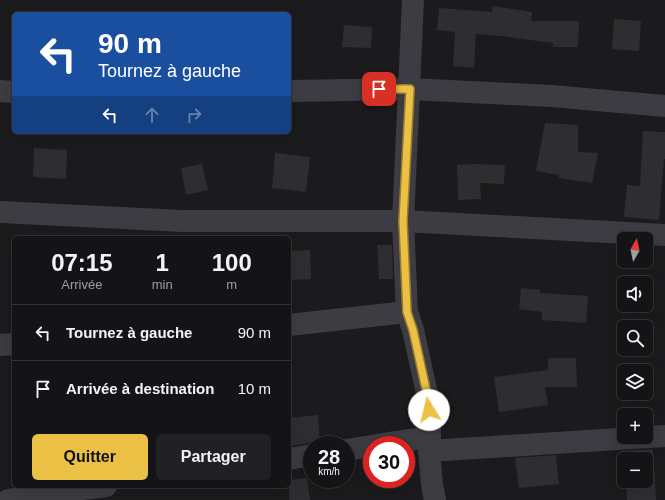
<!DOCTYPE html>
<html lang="fr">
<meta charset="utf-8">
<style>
:root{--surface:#141416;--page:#212123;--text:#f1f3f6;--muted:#9d9ea1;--line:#333335;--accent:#ebc145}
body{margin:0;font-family:Arial,sans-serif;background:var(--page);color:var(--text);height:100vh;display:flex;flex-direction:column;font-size:15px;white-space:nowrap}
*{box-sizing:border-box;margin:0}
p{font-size:13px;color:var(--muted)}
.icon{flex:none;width:22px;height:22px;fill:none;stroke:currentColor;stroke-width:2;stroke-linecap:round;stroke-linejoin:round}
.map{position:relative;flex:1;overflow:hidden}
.sheet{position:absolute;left:12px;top:236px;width:279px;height:252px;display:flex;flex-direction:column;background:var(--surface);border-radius:6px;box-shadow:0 4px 16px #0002,0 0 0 1px var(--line)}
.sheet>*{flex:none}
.banner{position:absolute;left:12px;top:12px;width:279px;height:122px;border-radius:6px;box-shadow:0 4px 16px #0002,0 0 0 1px var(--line);background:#1a4fa0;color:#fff;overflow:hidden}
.needle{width:26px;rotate:9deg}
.tools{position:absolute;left:617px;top:232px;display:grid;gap:8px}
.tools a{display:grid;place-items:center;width:36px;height:36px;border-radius:6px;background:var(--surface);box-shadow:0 4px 16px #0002,0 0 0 1px var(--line);font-size:20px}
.speed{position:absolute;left:303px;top:436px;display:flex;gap:8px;font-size:20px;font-weight:700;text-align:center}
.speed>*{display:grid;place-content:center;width:52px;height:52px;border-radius:50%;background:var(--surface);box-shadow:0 4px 16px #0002,0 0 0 1px var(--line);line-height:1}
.speed small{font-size:10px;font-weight:400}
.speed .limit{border:6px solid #d22;background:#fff;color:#111}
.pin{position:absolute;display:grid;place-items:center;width:34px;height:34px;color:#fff;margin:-17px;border-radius:8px;box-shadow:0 2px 6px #0006}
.me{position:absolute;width:44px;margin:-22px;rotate:351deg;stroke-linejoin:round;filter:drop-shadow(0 0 3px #0008)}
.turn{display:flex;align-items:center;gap:14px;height:84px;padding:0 20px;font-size:18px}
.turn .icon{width:52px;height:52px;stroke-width:2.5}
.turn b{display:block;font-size:28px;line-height:34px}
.lanes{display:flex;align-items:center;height:38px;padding:0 20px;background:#0003;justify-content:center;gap:20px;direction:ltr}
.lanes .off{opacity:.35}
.eta{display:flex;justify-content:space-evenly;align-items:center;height:68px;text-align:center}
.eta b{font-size:24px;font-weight:800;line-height:28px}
.button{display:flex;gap:8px;margin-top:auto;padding:8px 20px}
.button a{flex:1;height:46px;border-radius:6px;background:var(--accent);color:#111;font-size:16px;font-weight:800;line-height:46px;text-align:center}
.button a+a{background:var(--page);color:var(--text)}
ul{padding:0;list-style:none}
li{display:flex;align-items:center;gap:12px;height:56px;padding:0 20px;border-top:1px solid var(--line)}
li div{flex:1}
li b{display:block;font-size:15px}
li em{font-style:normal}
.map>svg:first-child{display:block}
.building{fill:#2e2e31}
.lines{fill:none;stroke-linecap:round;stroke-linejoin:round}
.minor{stroke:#3c3c42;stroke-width:22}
.route-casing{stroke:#997d2d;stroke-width:10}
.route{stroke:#ebc145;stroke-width:7}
</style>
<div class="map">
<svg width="665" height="500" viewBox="0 0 665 500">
<rect width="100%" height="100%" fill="#1b1b1d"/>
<g class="building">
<polygon points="493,6 532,12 531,21 579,21 578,47 553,47 553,43 501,36 476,34 474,68 453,66 455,32 437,30 439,8 492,12"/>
<polygon points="614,19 641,21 639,51 612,49"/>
<polygon points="344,25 372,27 371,48 342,47"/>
<polygon points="545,123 578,125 578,152 598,153 592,183 559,178 559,175 536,171"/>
<polygon points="643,131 665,132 665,159 664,159 659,220 624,217 627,185 640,186"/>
<polygon points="34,148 67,150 66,179 33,177"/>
<polygon points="275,153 310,157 306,192 272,188"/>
<polygon points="202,164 208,190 186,195 181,168"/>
<polygon points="474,164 505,165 504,184 480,183 481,199 458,200 457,165"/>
<polygon points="377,245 392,245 393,279 379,279"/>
<polygon points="310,250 311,279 289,280 289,251"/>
<polygon points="521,288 540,290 540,293 588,296 586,323 542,320 542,312 519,309"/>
<polygon points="548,358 576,358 577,387 545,387 548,405 499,412 494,377 548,370"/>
<polygon points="318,415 320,445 316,443 310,443 290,446 289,418"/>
<polygon points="653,449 656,500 627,500 626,481 646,481 646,459 625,459 624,451"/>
<polygon points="556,455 559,484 519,488 515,458"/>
<polygon points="307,478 310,500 289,500 289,480"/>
</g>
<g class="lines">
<g class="minor">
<polyline points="413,0 403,221 407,312 413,330 426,389 429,410 430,437 429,451 432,484 435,500"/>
<polyline points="0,91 14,92"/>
<polyline points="289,91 410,89 552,96 665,106"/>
<polyline points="0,212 182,221 403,221 665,235"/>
<polyline points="289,325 407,312"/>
<polyline points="0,345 14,344"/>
<polyline points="377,445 430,437"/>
<polyline points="346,450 372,446"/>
<polyline points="429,451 665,436"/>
<polyline points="289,459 312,455"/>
<polyline points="8,500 59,492 106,486"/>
</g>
</g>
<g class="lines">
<defs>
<polyline id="route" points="379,89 410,89 403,221 407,312 413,330 426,389 429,410"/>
</defs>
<use href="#route" class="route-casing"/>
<use href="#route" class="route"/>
</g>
</svg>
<div class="tools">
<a><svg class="needle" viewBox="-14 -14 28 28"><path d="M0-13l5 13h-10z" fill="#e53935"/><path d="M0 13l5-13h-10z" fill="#9d9ea1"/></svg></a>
<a><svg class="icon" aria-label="sound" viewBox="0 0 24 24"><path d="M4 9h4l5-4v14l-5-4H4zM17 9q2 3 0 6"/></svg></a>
<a><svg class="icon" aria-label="search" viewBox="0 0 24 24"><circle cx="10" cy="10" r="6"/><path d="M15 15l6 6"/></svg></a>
<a><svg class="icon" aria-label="layers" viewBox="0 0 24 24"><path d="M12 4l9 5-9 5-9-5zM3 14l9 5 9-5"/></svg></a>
<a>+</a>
<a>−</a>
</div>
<div class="speed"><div>28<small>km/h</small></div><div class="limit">30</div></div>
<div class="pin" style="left:379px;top:89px;background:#d93025"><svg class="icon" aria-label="arrive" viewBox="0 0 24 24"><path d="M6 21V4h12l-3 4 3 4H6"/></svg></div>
<svg class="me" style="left:429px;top:410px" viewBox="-20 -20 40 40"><circle r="19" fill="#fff"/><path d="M0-13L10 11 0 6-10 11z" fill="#ebc145"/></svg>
<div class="banner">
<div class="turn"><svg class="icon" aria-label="left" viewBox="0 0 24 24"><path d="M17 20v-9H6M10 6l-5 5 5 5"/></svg><div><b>90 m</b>Tournez à gauche</div></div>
<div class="lanes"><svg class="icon" aria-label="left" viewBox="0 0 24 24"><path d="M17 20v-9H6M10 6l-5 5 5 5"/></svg><svg class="icon off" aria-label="ahead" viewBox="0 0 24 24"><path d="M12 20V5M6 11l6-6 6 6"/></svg><svg class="icon off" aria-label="right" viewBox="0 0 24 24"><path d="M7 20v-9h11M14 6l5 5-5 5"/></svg></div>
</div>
<section class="sheet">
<div class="eta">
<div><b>07:15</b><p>Arrivée</p></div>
<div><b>1</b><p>min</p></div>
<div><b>100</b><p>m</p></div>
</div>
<ul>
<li><svg class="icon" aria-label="left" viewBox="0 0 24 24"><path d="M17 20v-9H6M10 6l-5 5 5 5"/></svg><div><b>Tournez à gauche</b></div><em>90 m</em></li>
<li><svg class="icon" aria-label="arrive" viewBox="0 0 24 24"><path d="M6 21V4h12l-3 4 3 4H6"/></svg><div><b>Arrivée à destination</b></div><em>10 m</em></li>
</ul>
<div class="button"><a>Quitter</a><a>Partager</a></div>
</section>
</div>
